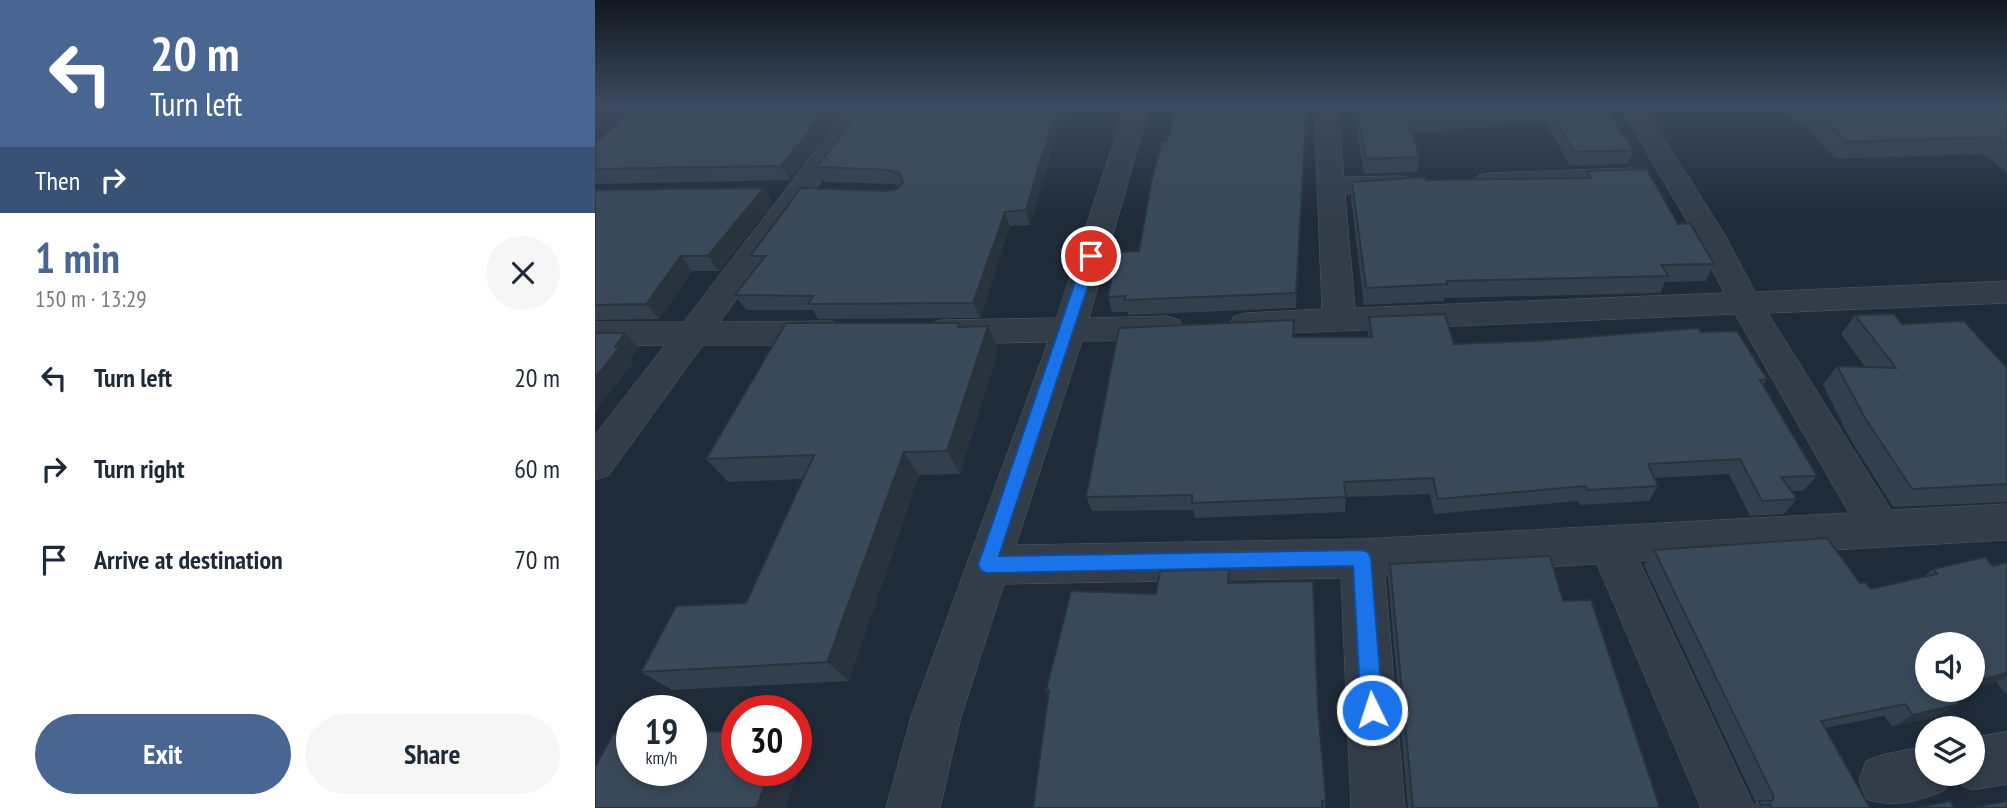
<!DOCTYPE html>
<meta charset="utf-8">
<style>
:root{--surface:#fff;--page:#f6f6f7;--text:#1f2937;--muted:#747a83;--accent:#486691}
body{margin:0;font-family:"PT Sans Narrow",sans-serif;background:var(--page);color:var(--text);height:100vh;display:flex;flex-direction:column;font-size:26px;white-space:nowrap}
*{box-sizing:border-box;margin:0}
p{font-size:23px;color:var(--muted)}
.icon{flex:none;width:38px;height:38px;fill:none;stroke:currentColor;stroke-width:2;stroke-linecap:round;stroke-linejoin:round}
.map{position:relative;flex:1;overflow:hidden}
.details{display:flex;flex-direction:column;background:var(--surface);width:595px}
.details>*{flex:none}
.guide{background:#486691;color:#fff;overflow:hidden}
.controls{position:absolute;left:1320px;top:632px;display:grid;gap:14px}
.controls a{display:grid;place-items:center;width:70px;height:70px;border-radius:50%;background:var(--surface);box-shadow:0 4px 10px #0003;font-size:35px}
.speed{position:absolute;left:21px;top:695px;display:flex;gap:14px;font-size:35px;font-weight:700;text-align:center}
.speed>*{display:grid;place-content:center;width:91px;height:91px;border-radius:50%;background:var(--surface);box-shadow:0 4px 10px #0003;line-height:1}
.speed small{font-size:18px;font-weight:400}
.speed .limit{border:10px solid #d22;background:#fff;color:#111}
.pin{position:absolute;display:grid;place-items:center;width:60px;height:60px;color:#fff;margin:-30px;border:4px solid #fff;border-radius:50%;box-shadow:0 2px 7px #0007}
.me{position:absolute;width:77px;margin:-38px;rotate:356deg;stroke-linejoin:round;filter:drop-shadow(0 0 5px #0008)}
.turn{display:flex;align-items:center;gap:24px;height:147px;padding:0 35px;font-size:32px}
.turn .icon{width:91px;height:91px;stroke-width:2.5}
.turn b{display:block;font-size:49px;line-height:60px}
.then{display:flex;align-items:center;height:66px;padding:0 35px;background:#0003;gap:14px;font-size:26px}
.round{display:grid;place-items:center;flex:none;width:74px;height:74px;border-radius:37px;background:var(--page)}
.headline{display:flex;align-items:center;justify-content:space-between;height:119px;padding:0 35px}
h1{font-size:42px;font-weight:700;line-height:52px;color:var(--accent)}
.button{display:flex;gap:14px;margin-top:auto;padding:14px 35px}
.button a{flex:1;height:80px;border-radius:42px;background:var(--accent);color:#fff;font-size:28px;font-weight:700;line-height:80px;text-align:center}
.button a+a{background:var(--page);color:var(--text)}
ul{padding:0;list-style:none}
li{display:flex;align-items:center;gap:21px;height:91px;padding:0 35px}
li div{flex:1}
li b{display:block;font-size:26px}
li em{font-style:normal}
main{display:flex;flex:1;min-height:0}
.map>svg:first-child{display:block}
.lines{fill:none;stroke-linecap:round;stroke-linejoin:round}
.street-casing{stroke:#505a67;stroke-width:1}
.street{fill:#333d4a;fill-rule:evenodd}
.wall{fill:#323f4d}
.shaded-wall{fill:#29333e}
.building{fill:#3a4959;stroke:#29333e;stroke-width:2}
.route{fill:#1a73e8;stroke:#114b97;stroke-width:2}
</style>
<main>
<section class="details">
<div class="guide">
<div class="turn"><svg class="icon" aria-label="left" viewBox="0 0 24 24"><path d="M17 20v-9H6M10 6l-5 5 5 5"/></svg><div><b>20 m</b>Turn left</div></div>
<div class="then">Then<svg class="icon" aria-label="right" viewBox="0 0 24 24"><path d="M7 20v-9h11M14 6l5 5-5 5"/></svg></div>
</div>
<div class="headline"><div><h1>1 min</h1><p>150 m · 13:29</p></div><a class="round"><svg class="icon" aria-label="close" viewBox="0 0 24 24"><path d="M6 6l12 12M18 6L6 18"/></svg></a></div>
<ul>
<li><svg class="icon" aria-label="left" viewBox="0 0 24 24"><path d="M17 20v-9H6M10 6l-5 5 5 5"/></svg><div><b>Turn left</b></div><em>20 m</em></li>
<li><svg class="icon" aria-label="right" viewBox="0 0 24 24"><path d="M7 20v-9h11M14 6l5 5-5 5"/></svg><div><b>Turn right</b></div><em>60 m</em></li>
<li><svg class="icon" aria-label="arrive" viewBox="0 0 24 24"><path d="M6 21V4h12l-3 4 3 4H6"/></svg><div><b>Arrive at destination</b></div><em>70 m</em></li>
</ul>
<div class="button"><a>Exit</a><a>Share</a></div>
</section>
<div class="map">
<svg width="1412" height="808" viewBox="0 0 1412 808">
<rect width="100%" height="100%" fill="#1f2b39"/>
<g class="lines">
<defs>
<g id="street">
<polygon points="256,105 281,105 125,322 236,321 248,325 253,333 248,341 236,345 108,345 14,475 0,480 0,435 70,345 0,346 0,322 88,322"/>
<polygon points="531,105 555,105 494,318 572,316 584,320 589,328 584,336 572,340 487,341 421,545 767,539 1254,513 1140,314 651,335 639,332 634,324 639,316 651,313 727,309 719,105 743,105 749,177 805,176 815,178 819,184 815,190 750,194 760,308 1129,293 1100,235 1024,105 1048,105 1130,235 1160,292 1412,281 1412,303 1173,313 1296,510 1412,504 1412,540 1044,561 1160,808 1106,808 1002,564 790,576 810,808 756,808 746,578 409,584 366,717 345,808 291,808 316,717 453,342 346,344 334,340 329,332 334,324 346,320 461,318"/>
<polygon points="1039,168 1049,170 1053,176 1049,182 894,189 884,187 880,181 884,175 894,173"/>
<path d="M1412,732V784L1377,790L1359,782L1356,776L1350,790C1323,802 1299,808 1271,799L1264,780L1271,761L1290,754L1332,746V774H1377V738Z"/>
</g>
</defs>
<use href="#street" class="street-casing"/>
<use href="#street" class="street"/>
</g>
<g class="wall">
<polygon points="253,105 195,180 0,184 0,143"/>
<polygon points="268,105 476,105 466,128 463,128 435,225 415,226 385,318 223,319 218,310 151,310 140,295 162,266 155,256 291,191 302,189 304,186 299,184 230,182 222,167"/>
<polygon points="580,105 713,105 701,308 533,315 533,312 517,312 513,297 544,251"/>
<polygon points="758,105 1008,105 1039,150 1033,164 975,166 951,123 818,132 824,157 822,172 769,174"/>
<polygon points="1183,105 1412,105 1412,173 1389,154 1241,159 1209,125 1202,125"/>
<polygon points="992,171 1083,224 1119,264 1111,281 1070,282 1065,293 849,298 849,301 769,305 756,199 757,182 831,180 989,178"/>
<polygon points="169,188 178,203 124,271 97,271 64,319 0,320 0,190"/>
<polygon points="1260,315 1307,324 1412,368 1412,502 1298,507 1254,437 1228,385 1242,366 1270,367 1246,334"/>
<polygon points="774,317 859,344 1106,332 1172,379 1168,385 1222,476 1208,491 1197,491 1202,499 1189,514 1155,516 1134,474 1060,478 1063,486 1054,501 985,505 983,501 839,514 835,494 751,497 750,512 600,518 598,510 497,511 491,497 699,337 773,337"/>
<polygon points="364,323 366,327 393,326 403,350 365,474 324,475 254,681 77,690 46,672 151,603 208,479 133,482 111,459"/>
<polygon points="1059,550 1265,583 1276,589 1328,577 1338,569 1398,566 1412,562 1412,693 1410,693 1401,682 1332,690 1373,690 1356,694 1364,704 1342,716 1297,727 1289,716 1230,728 1275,808 1152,808 1161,803 1049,565"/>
<polygon points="795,564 968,601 1065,808 813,808 793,578"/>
<polygon points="636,583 723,709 731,801 730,808 438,808 453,694 451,690 561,594"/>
</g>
<g class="shaded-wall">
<polygon points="5,105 32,105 0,133 0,109"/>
<polygon points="235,105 253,105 195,180 186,166"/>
<polygon points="467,105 476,105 466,128 463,114"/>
<polygon points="712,105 713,105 701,308 701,293"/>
<polygon points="460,114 463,128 435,225 431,210"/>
<polygon points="169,188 178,203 124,271 113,256"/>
<polygon points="410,212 415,226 385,318 378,303"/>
<polygon points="86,256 97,271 64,319 51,304"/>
<polygon points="393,326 403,350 365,474 352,451"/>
<polygon points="30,333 44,348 36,359 39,362 0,412 0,378"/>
<polygon points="309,452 324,475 254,681 232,662"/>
<polygon points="1412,673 1412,676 1401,682 1377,688 1377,682"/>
<polygon points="1349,690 1373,690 1330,701"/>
<polygon points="1364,704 1342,716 1297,727 1318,715"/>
<polygon points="201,736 214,745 190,808 161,808 176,770 201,770"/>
</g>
<g class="building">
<polygon points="42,105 235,105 186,166 0,169 0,143"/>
<polygon points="268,105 467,105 463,114 460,114 431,210 410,212 378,303 213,304 218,296 140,295 170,256 155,256 206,188 291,191 302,189 308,182 304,173 292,170 222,167"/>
<polygon points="580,105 712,105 701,293 530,300 530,296 513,297 522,252 544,251 556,183 567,141 572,141"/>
<polygon points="761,105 1008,105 1039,150 979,152 955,109 814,118 824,157 771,159"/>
<polygon points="1207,105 1412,105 1412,145 1402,137 1251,142 1218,109 1211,109"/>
<polygon points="1052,169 1083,224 1095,223 1119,264 1066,265 1073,276 852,281 852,284 771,288 757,182 831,177 831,180 996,178 992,171"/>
<polygon points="169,188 113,256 86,256 51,304 0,305 0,190"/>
<polygon points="850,314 859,344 940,341 1103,328 1106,332 1142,331 1172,379 1165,380 1222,476 1186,477 1202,499 1167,501 1145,459 1053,464 1063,486 992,490 991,486 843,499 838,478 749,482 751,497 597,503 597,495 491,497 524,328 699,320 698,337 777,337 774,317"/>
<polygon points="1299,314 1307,324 1369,321 1412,368 1412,484 1317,489 1270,418 1242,366 1301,368 1260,315"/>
<polygon points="191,323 364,323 363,327 393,326 352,451 309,452 232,662 46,672 81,606 151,603 219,455 111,459"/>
<polygon points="0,333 30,333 20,347 25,347 0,378"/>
<polygon points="1232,538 1265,583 1270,582 1276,589 1342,574 1338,569 1390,557 1398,566 1412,562 1412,673 1377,682 1377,644 1332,644 1332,690 1353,690 1364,704 1318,715 1310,704 1226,721 1275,808 1177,808 1175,804 1166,805 1164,801 1177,801 1179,797 1059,550"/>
<polygon points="955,556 968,601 996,600 1065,808 818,808 795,564"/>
<polygon points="634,569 633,583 718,581 723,709 731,801 727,801 727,808 438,808 454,690 451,690 476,591 561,594 565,571"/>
<polygon points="142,731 142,770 176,770 161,808 0,808 0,767 18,734 37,734 37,770 96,770 96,732"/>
<polygon points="1355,801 1360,808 1322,808"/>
<polygon points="1412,801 1412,808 1377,808"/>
</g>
<linearGradient id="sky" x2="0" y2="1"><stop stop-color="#11181f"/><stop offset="0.48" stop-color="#3c4a5f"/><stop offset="1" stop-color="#3c4a5f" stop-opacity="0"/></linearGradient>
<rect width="1412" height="218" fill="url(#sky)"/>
<polygon class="route" points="496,252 503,256 404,556 767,550 773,552 776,558 788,710 785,718 777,721 769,718 766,710 758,566 392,573 386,571 383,565 489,256"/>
</svg>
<div class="controls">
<a><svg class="icon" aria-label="sound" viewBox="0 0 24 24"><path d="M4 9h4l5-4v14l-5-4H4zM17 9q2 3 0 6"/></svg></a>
<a><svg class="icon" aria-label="layers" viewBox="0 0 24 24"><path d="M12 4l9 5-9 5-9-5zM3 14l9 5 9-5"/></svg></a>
</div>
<div class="speed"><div>19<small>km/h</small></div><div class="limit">30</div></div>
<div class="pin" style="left:496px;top:256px;background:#d93025"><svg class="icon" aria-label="arrive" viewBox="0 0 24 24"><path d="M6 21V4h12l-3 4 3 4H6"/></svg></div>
<svg class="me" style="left:777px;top:710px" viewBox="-20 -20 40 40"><circle r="17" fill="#1a73e8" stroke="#fff" stroke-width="3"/><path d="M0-11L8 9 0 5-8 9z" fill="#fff"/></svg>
</div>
</main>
